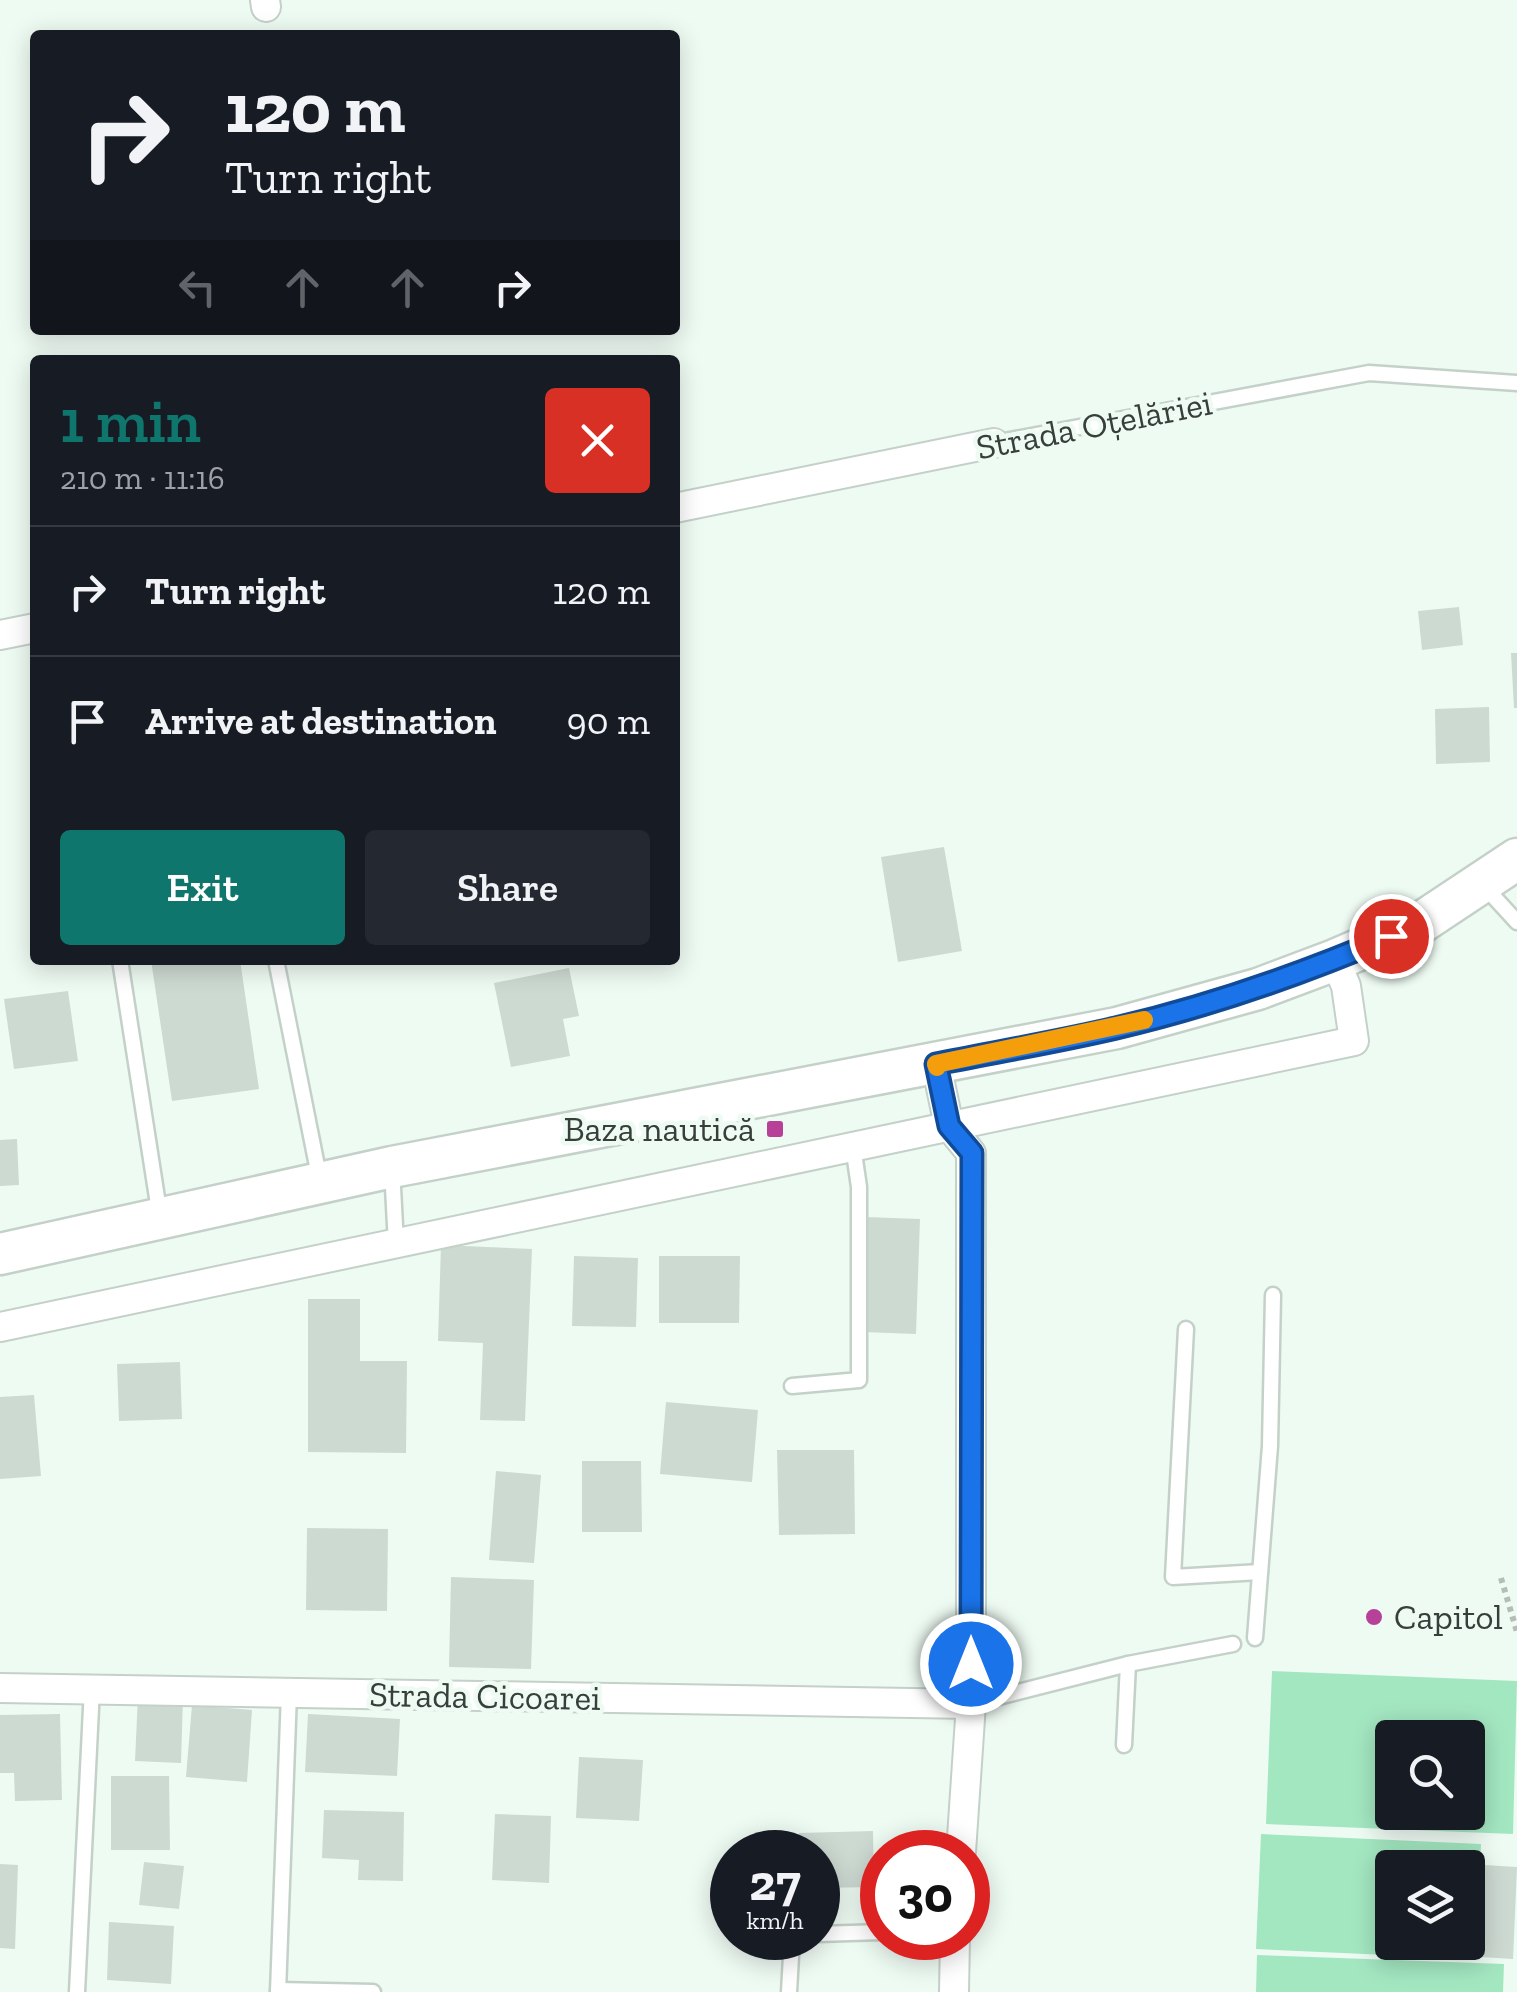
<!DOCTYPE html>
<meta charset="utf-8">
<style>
:root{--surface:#171b24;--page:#242831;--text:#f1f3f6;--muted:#9ea1a6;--line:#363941;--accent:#0f766e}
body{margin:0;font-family:"Zilla Slab",serif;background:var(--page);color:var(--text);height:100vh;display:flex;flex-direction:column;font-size:38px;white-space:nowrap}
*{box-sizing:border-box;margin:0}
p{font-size:32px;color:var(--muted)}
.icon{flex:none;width:55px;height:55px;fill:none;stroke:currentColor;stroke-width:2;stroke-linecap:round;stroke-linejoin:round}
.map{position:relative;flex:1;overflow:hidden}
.details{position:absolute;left:30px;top:355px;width:650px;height:610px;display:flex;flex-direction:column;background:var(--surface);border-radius:10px;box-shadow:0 5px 25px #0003}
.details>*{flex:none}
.hud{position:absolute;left:30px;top:30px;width:650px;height:305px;border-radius:10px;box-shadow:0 5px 25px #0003;background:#171b24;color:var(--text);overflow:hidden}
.buttons{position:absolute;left:1375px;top:1720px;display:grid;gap:20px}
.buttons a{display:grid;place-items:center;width:110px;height:110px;border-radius:10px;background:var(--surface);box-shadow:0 5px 25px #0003;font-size:50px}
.speed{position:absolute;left:710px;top:1830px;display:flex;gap:20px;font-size:50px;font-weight:700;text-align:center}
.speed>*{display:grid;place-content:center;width:130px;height:130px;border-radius:50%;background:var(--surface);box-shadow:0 5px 25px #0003;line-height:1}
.speed small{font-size:25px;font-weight:400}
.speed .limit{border:15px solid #d22;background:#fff;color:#111}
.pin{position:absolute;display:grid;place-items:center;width:85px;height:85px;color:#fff;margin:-42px;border:5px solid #fff;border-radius:50%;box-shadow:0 2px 10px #0007}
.me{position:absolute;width:110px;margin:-55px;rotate:0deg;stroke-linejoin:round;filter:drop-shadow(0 0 8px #0008)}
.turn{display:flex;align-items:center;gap:35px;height:210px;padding:0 30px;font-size:45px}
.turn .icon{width:130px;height:130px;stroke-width:2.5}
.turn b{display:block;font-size:70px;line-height:85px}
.lanes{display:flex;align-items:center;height:95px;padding:0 30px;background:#0003;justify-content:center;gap:50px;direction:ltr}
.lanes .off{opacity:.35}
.round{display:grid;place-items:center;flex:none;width:105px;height:105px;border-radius:10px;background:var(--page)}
.summary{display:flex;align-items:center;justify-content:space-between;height:170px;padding:0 30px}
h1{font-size:60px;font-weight:600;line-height:75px;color:var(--accent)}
.action{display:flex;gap:20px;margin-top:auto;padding:20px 30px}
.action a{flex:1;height:115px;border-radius:10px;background:var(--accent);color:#fff;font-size:40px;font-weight:600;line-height:115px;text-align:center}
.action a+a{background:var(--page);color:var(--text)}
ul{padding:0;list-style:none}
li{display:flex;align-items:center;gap:30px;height:130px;padding:0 30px;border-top:2px solid var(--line)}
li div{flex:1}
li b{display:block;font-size:38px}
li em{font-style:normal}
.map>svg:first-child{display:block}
.green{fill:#a3e7c1;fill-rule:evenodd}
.building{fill:#cddad2}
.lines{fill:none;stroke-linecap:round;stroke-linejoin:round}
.service-casing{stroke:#c4d1c9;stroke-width:19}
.minor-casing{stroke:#c4d1c9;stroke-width:32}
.secondary-casing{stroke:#c4d1c9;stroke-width:45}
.path{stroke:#b3beb7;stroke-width:6;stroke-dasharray:5 5;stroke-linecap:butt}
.service{stroke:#fff;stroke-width:14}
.minor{stroke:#fff;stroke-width:28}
.secondary{stroke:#fff;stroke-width:40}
.route-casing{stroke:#114b97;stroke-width:25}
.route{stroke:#1a73e8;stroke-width:18}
.slow{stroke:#f59e0b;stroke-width:18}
.poi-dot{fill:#b74199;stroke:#eefbf3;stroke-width:4}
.labels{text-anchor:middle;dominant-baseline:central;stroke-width:9;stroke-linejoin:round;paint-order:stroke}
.street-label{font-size:35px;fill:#383e3a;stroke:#eefbf3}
.poi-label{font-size:35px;fill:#383e3a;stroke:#eefbf3;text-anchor:end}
</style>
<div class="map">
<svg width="1517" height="1992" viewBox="0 0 1517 1992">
<rect width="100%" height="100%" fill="#eefbf3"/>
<g class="green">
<path d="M1272,1671L1517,1681L1513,1834L1266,1824ZM1392,1738H1468V1812H1392Z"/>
<path d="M1261,1834L1481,1844L1476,1959L1256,1949ZM1392,1868H1468V1942H1392Z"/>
<polygon points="1257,1955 1504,1964 1503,1992 1256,1992"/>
</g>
<g class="building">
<polygon points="1459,607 1463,645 1422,650 1418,611"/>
<polygon points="1511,653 1517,653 1517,708 1514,708"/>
<polygon points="1489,707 1490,762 1436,764 1435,709"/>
<polygon points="944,847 962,951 898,962 881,857"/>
<polygon points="151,960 240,960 259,1089 172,1101"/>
<polygon points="569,968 579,1016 563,1019 570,1056 511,1067 494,983"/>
<polygon points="68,991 78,1061 14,1069 4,999"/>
<polygon points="17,1139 19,1185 0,1186 0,1140"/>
<polygon points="866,1217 920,1219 916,1334 863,1332"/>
<polygon points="441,1245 532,1249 525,1421 480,1420 483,1343 438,1341"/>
<polygon points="574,1256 638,1258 636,1327 572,1326"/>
<polygon points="659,1256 740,1256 739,1323 659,1323"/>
<polygon points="308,1299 360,1299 360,1361 407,1361 406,1453 308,1452"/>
<polygon points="180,1362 182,1419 119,1421 117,1364"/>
<polygon points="34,1395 41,1476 0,1479 0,1397"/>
<polygon points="666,1402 758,1410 752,1482 660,1474"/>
<polygon points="777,1450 854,1450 855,1534 779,1535"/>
<polygon points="582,1461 641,1461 642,1532 582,1532"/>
<polygon points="496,1471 541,1475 534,1563 489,1560"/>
<polygon points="307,1528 388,1529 387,1611 306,1610"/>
<polygon points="451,1577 534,1580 531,1669 449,1667"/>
<polygon points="138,1695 183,1697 181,1763 135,1761"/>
<polygon points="192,1705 252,1710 247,1782 186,1777"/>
<polygon points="60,1714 62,1800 15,1801 14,1773 0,1773 0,1715"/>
<polygon points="308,1714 400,1719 397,1776 305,1772"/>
<polygon points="579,1757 643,1760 639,1821 576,1818"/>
<polygon points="111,1776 169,1776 170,1850 111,1850"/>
<polygon points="324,1810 404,1812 403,1881 358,1880 359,1860 322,1858"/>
<polygon points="495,1814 551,1816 549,1883 492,1880"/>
<polygon points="873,1831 874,1887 818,1888 818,1852 799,1852 799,1833"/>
<polygon points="144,1862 184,1866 179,1909 139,1905"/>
<polygon points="0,1864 18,1865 15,1949 0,1948"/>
<polygon points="1485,1865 1517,1867 1513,1959 1480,1957"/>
<polygon points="109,1922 174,1926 171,1984 107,1980"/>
</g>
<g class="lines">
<defs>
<g id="service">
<polyline points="994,443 1369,373 1517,383"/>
<polyline points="1484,886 1517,922"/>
<polyline points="120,960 160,1217"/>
<polyline points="276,960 320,1181"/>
<polyline points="392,1168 396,1245"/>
<polyline points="1186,1329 1173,1577 1260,1572"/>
<polyline points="792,1386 859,1380 859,1187 853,1146"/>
<polyline points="1255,1638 1270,1446 1273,1295"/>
<polyline points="971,1704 1128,1664 1233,1644"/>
<polyline points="1124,1745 1128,1664"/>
<polyline points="818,1934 882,1932"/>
<polyline points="278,1990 373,1992"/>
<polyline points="77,1992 92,1688"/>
<polyline points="278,1992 289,1693"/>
<polyline points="789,1992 792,1938"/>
</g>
<g id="minor">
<polyline points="265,0 266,7"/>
<polyline points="675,508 994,443"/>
<polyline points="0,635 35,628"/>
<polyline points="936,1064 949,1126 971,1153 971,1704 961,1852"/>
<polyline points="0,1327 1354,1041 1346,986 1335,960"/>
<polyline points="0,1688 971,1704"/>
<polyline points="954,1992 955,1938"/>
</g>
<polyline id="secondary" points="0,1254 392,1167 1117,1028 1258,989 1335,960 1419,924 1517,859"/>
</defs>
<use href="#service" class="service-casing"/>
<use href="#minor" class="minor-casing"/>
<use href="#secondary" class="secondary-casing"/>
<polyline class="path" points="1501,1578 1517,1632"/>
<use href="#service" class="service"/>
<use href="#minor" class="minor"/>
<use href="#secondary" class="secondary"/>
</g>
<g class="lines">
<defs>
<path id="route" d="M971,1664L972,1153L949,1126L936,1064C996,1052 1056,1042 1116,1028C1210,1006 1302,974 1391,936"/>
</defs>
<use href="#route" class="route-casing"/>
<use href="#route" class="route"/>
<polyline class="slow" points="937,1067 936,1064 1144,1020"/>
</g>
<g class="poi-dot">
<rect x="765" y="1119" width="20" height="20" rx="5"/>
<circle cx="1374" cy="1617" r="10"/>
</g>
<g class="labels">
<g class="street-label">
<text transform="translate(1094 425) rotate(-11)">Strada Oțelăriei</text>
<text transform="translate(485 1696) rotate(1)">Strada Cicoarei</text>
</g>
<g class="poi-label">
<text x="755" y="1129">Baza nautică</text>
<text x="1394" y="1617" text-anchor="start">Capitol</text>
</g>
</g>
</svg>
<div class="buttons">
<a><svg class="icon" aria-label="search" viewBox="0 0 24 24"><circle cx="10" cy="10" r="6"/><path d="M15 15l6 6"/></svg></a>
<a><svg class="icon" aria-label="layers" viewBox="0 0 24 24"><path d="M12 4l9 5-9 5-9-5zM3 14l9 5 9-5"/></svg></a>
</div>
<div class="speed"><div>27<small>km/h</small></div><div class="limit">30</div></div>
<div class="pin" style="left:1391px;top:936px;background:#d93025"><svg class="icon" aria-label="arrive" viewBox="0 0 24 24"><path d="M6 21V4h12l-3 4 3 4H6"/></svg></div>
<svg class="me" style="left:971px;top:1664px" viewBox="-20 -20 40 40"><circle r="17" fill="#1a73e8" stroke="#fff" stroke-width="3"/><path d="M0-11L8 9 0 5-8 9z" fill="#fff"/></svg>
<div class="hud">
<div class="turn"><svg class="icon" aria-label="right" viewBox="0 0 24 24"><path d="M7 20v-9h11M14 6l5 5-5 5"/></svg><div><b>120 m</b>Turn right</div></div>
<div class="lanes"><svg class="icon off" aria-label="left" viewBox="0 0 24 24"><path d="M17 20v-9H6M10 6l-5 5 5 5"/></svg><svg class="icon off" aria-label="ahead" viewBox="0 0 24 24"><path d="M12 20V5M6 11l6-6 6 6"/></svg><svg class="icon off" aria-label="ahead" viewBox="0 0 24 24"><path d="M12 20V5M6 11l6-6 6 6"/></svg><svg class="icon" aria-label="right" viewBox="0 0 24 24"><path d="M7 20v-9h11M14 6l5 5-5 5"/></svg></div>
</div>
<section class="details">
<div class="summary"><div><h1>1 min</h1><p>210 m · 11:16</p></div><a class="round" style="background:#d93025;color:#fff"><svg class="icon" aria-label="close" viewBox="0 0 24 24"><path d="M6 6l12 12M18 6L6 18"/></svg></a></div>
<ul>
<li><svg class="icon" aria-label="right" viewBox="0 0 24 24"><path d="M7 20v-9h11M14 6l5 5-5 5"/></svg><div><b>Turn right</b></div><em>120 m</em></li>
<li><svg class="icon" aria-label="arrive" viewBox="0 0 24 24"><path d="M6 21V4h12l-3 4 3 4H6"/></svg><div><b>Arrive at destination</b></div><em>90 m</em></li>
</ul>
<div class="action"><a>Exit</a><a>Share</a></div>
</section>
</div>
